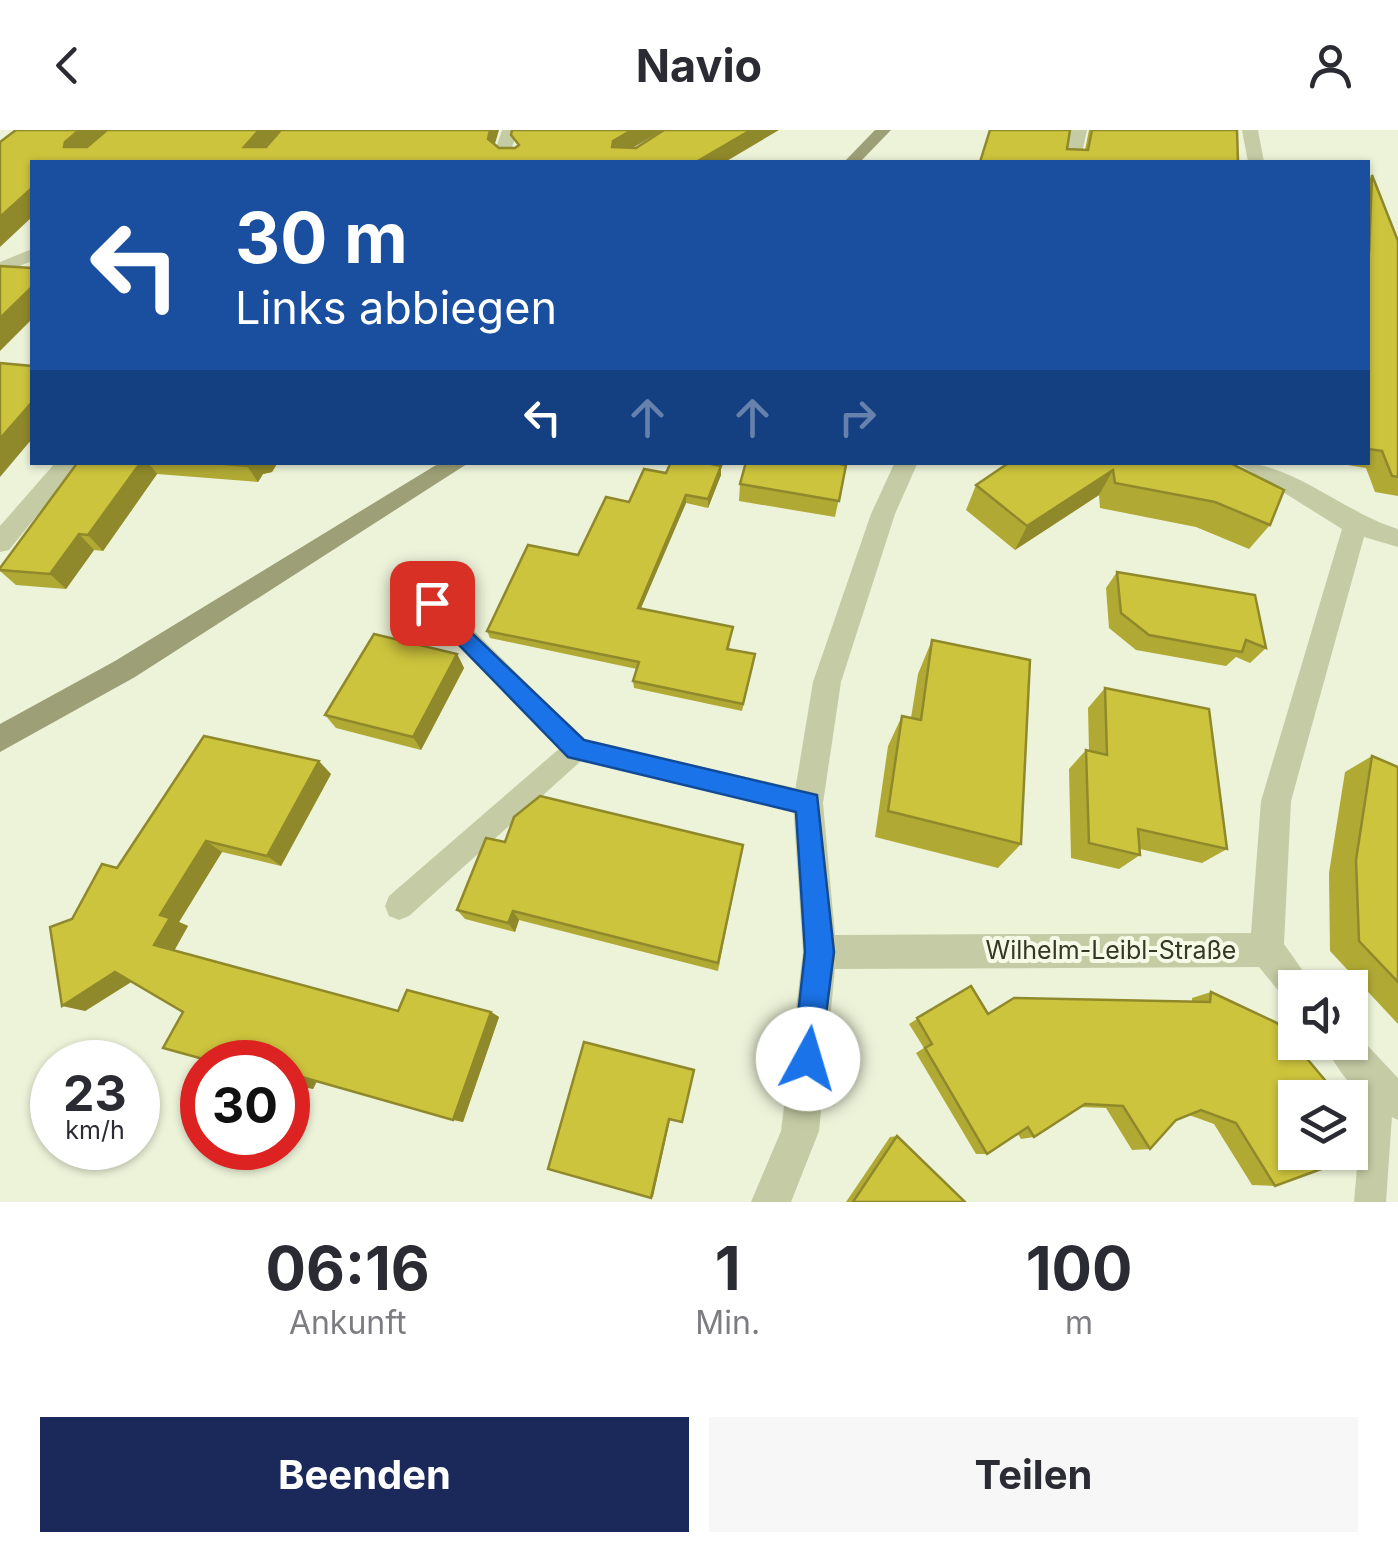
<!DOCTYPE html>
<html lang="de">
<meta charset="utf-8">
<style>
:root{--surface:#fff;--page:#f7f7f7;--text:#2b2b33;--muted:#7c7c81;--accent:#1a295a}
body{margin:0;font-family:Inter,sans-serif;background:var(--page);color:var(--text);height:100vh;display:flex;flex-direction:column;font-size:38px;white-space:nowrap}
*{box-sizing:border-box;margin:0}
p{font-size:32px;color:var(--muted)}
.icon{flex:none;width:55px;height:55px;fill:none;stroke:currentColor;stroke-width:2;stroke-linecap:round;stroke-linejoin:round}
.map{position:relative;height:1072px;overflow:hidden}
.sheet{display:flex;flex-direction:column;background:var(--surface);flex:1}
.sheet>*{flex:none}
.guide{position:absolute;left:30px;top:30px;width:1340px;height:305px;border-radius:0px;box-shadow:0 2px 8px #0004;background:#1a4fa0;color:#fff;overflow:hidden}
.fabs{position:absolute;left:1278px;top:840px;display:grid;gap:20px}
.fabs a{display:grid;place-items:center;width:90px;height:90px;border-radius:0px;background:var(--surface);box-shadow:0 2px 8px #0004;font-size:50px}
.speed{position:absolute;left:30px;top:910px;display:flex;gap:20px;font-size:50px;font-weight:700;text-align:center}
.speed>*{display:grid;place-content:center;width:130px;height:130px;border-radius:50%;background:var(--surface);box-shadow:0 2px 8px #0004;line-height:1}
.speed small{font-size:25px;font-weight:400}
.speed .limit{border:15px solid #d22;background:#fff;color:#111}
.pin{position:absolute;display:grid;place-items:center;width:85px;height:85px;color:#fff;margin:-42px;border-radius:20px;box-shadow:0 5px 15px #0006}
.me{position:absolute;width:110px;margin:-55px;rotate:6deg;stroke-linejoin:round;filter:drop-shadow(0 0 8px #0008)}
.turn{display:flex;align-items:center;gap:35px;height:210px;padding:0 40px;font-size:45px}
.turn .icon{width:130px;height:130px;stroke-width:2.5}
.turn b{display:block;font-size:70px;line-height:85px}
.lanes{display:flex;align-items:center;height:95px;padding:0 40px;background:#0003;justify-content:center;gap:50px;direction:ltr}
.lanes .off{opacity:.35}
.eta{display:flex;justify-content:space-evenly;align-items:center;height:170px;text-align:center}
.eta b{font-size:60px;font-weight:700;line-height:70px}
.button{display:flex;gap:20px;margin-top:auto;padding:20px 40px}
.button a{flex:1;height:115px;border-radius:0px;background:var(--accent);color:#fff;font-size:40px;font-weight:700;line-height:115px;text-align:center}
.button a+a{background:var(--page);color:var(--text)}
header{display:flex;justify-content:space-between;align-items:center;height:130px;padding:0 40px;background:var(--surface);font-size:45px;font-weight:700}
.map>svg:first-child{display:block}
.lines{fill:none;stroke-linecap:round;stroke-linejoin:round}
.service{fill:#c5cba4;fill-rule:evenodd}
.minor{fill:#c5cba4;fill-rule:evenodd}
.secondary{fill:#9d9f76;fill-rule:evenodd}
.wall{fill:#b0a934}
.shaded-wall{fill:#90892b}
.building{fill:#cdc43d;stroke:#90892b;stroke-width:2.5}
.route{fill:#1a73e8;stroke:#114b97;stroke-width:2.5}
.labels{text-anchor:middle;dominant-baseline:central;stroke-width:8;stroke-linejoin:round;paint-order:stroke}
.street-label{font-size:25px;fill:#363726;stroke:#f5fae6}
</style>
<header><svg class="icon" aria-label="back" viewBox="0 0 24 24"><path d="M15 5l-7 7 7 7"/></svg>Navio<svg class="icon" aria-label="person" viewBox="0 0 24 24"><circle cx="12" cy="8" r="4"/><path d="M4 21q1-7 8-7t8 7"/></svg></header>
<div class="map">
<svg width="1398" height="1072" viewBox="0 0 1398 1072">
<rect width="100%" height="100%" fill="#edf3d9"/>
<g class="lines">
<g class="service">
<polygon points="432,465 440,467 584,610 808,661 817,665 821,673 817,681 808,685 581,631 409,786 399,790 389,786 385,776 389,766 560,618 424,479 421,473 424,467"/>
<polygon points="1379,942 1390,946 1394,957 1386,1072 1354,1072 1364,957 1368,946"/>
</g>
<g class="minor">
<polygon points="502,0 518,0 510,23 518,32 502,32 494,24"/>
<polygon points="1071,0 1087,0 1080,32 1064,32"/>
<polygon points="1242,0 1258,0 1264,32 1248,32"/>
<polygon points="32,119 32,131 0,144 0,132"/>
<polygon points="56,332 80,332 9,420 0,422 0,396"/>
<path d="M895,332H918L895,384L841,552L823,673L835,805L1251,803L1261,671L1342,399L1235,332C1293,332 1342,382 1398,399V417L1364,407L1291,671L1284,814L1315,858H1295V874L1286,870L1259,837L835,839L819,1001L791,1072H751L781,1001L803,822L793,673L813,552L871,384Z"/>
<path d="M1350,897L1398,948V990C1367,977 1337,944 1324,912H1350Z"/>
</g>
<g class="secondary">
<polygon points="875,0 891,0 860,32 844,32"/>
<polygon points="441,332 470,332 135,547 0,622 0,594 115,531"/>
</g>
</g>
<g class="wall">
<polygon points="990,0 1070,0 1067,19 1085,20 1089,0 1237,0 1238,32 980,32"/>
<polygon points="1372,45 1398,111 1398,366 1375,362 1366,338 1330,332 1368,332 1368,51"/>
<polygon points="78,332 278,332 272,342 263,344 258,352 157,344 103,421 94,420 66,459 16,455 0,441 0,438"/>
<polygon points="1010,332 1228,332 1270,395 1249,419 1196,397 1100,378 1099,365 1015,420 966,380 976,355"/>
<polygon points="846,335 835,387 739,371 740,354"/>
<polygon points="721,336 721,345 708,378 686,373 641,478 733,497 729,519 754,532 742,581 634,558 633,551 637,539 490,508 487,501 578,425 629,372 666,343"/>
<polygon points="1117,442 1266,518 1250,533 1236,527 1226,536 1136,520 1109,498 1106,458"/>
<polygon points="932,510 1021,714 998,738 875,707 888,616 902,586 911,588 918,544"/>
<polygon points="457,524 464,538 421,620 336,598 325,585"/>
<polygon points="1105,558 1227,719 1202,733 1140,719 1140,725 1119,739 1071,728 1069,639 1086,620 1089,621 1088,578"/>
<polygon points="1372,626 1398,637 1398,894 1330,821 1329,743 1345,642"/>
<polygon points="331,644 281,736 222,722 179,792 188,796 174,820 398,881 491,882 499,887 463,992 317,951 313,959 131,852 85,881 72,789 117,738"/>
<polygon points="505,712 741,726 718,841 519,790 515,802 465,789 457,780"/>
<polygon points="971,856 988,883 1014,868 1192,871 1192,868 1211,862 1275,1056 1252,1055 1214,994 1189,985 1176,990 1150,1019 1132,1020 1106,978 1080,977 1034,1007 1021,1009 1018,1004 987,1024 976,1024 916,923 924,918 909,894"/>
<polygon points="897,1006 965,1072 846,1072 890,1007"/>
</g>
<g class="shaded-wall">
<polygon points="79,0 111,0 76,29 64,17 65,12"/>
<polygon points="259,0 281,0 254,32 244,17"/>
<polygon points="490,0 499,0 491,27 488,9"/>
<polygon points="632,0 663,0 614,29 612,17 613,11"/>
<polygon points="751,0 779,0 725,32 696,32"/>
<polygon points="32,58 32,87 0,117 0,87"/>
<polygon points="32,157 32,189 0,221 0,188"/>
<polygon points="32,272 32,309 0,347 0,309"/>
<polygon points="141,332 148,332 157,344 103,421 88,405"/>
<polygon points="250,332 278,332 272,342 263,344 258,352 247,336"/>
<polygon points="721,336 721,345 708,378 708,369"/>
<polygon points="1113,340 1099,365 1015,420 1027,396"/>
<polygon points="686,365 686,373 638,485 638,478"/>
<polygon points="79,404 94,420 66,459 50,444"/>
<polygon points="457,524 464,538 421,620 413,607"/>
<polygon points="319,631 331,644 281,736 267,726"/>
<polygon points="206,711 222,722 179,792 188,796 173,823 154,815 160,785"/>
<polygon points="513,781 519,790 515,802 508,793"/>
<polygon points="115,842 136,849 85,881 62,876"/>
<polygon points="491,882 499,887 463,992 453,990"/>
<polygon points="302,947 317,951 313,959 298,956"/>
<polygon points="669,989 670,990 653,1067 651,1068"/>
</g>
<g class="building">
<polygon points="16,0 79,0 65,12 64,17 87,17 107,0 259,0 244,17 266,17 281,0 490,0 488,9 499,18 515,18 519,15 511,5 512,0 632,0 613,11 612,17 636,18 664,0 751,0 696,32 32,32 32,58 0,87 0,12"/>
<polygon points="990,0 1070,0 1067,19 1088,20 1092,0 1237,0 1238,32 980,32"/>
<polygon points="1372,45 1398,111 1398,347 1392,346 1382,321 1368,319 1368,120 1369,124"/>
<polygon points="0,136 32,138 32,157 0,188"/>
<polygon points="0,233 32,236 32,272 0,309"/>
<polygon points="78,332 141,332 88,405 79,404 50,444 0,440 0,438"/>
<polygon points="201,332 250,332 247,336"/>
<polygon points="671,332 701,332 721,336 708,369 686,365 638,478 733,497 727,519 755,524 743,574 633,551 639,532 487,501 528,415 578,425 606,367 629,372 644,339 666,343"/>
<polygon points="746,332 829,332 846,335 839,371 740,354"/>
<polygon points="1010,332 1228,332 1284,360 1270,395 1215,372 1115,353 1113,340 1027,396 976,355"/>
<polygon points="1117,442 1255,465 1266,518 1246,510 1242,522 1149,505 1121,483"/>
<polygon points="374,504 457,524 413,607 325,585"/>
<polygon points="932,510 1030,530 1021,714 888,681 902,586 921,590"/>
<polygon points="1105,558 1209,579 1227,719 1138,699 1140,725 1089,713 1086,620 1107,625"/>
<polygon points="204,606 319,631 267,726 206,711 160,785 170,788 154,815 398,881 407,860 491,882 453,990 302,947 298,956 288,953 288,932 214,932 163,918 183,882 115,842 62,876 50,797 72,789 102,734 117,738"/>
<polygon points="1372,626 1398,637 1398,852 1359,811 1356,730"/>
<polygon points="540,666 743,715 718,833 513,781 508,793 457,780 486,708 505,712 514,687"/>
<polygon points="971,856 988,884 1014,868 1210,872 1211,862 1277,893 1340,968 1295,968 1295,1022 1329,1022 1324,1038 1275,1056 1236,993 1201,980 1176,990 1150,1019 1123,976 1085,974 1034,1007 1028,997 987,1024 925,918 932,914 917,888"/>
<polygon points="584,912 694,940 682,992 669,989 651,1068 548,1039"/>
<polygon points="897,1006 965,1072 853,1072"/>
</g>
<polygon class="route" points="432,465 584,610 817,665 834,822 819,940 808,944 797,940 793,929 805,822 796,682 568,627 424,479 424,467"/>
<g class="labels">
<g class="street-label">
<text x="1111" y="820">Wilhelm-Leibl-Straße</text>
</g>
</g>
</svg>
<div class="fabs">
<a><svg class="icon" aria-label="sound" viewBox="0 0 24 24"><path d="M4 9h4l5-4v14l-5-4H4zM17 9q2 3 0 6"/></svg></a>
<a><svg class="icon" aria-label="layers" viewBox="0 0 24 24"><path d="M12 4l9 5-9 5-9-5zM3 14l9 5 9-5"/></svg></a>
</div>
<div class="speed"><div>23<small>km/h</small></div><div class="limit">30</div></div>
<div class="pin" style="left:432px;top:473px;background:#d93025"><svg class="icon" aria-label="arrive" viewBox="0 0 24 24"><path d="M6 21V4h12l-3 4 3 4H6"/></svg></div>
<svg class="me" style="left:808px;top:929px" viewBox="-20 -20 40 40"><circle r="19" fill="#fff"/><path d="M0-13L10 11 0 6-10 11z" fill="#1a73e8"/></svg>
<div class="guide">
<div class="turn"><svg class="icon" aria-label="left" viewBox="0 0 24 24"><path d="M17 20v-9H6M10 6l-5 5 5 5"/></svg><div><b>30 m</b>Links abbiegen</div></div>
<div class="lanes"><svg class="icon" aria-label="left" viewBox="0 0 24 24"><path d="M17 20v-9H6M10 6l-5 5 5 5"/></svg><svg class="icon off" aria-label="ahead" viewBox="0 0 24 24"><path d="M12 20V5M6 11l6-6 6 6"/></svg><svg class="icon off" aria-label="ahead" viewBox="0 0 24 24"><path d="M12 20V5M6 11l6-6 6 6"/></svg><svg class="icon off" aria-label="right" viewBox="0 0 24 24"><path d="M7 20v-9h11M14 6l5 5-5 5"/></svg></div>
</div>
</div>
<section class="sheet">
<div class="eta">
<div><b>06:16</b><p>Ankunft</p></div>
<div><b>1</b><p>Min.</p></div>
<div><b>100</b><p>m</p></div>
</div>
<div class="button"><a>Beenden</a><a>Teilen</a></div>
</section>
